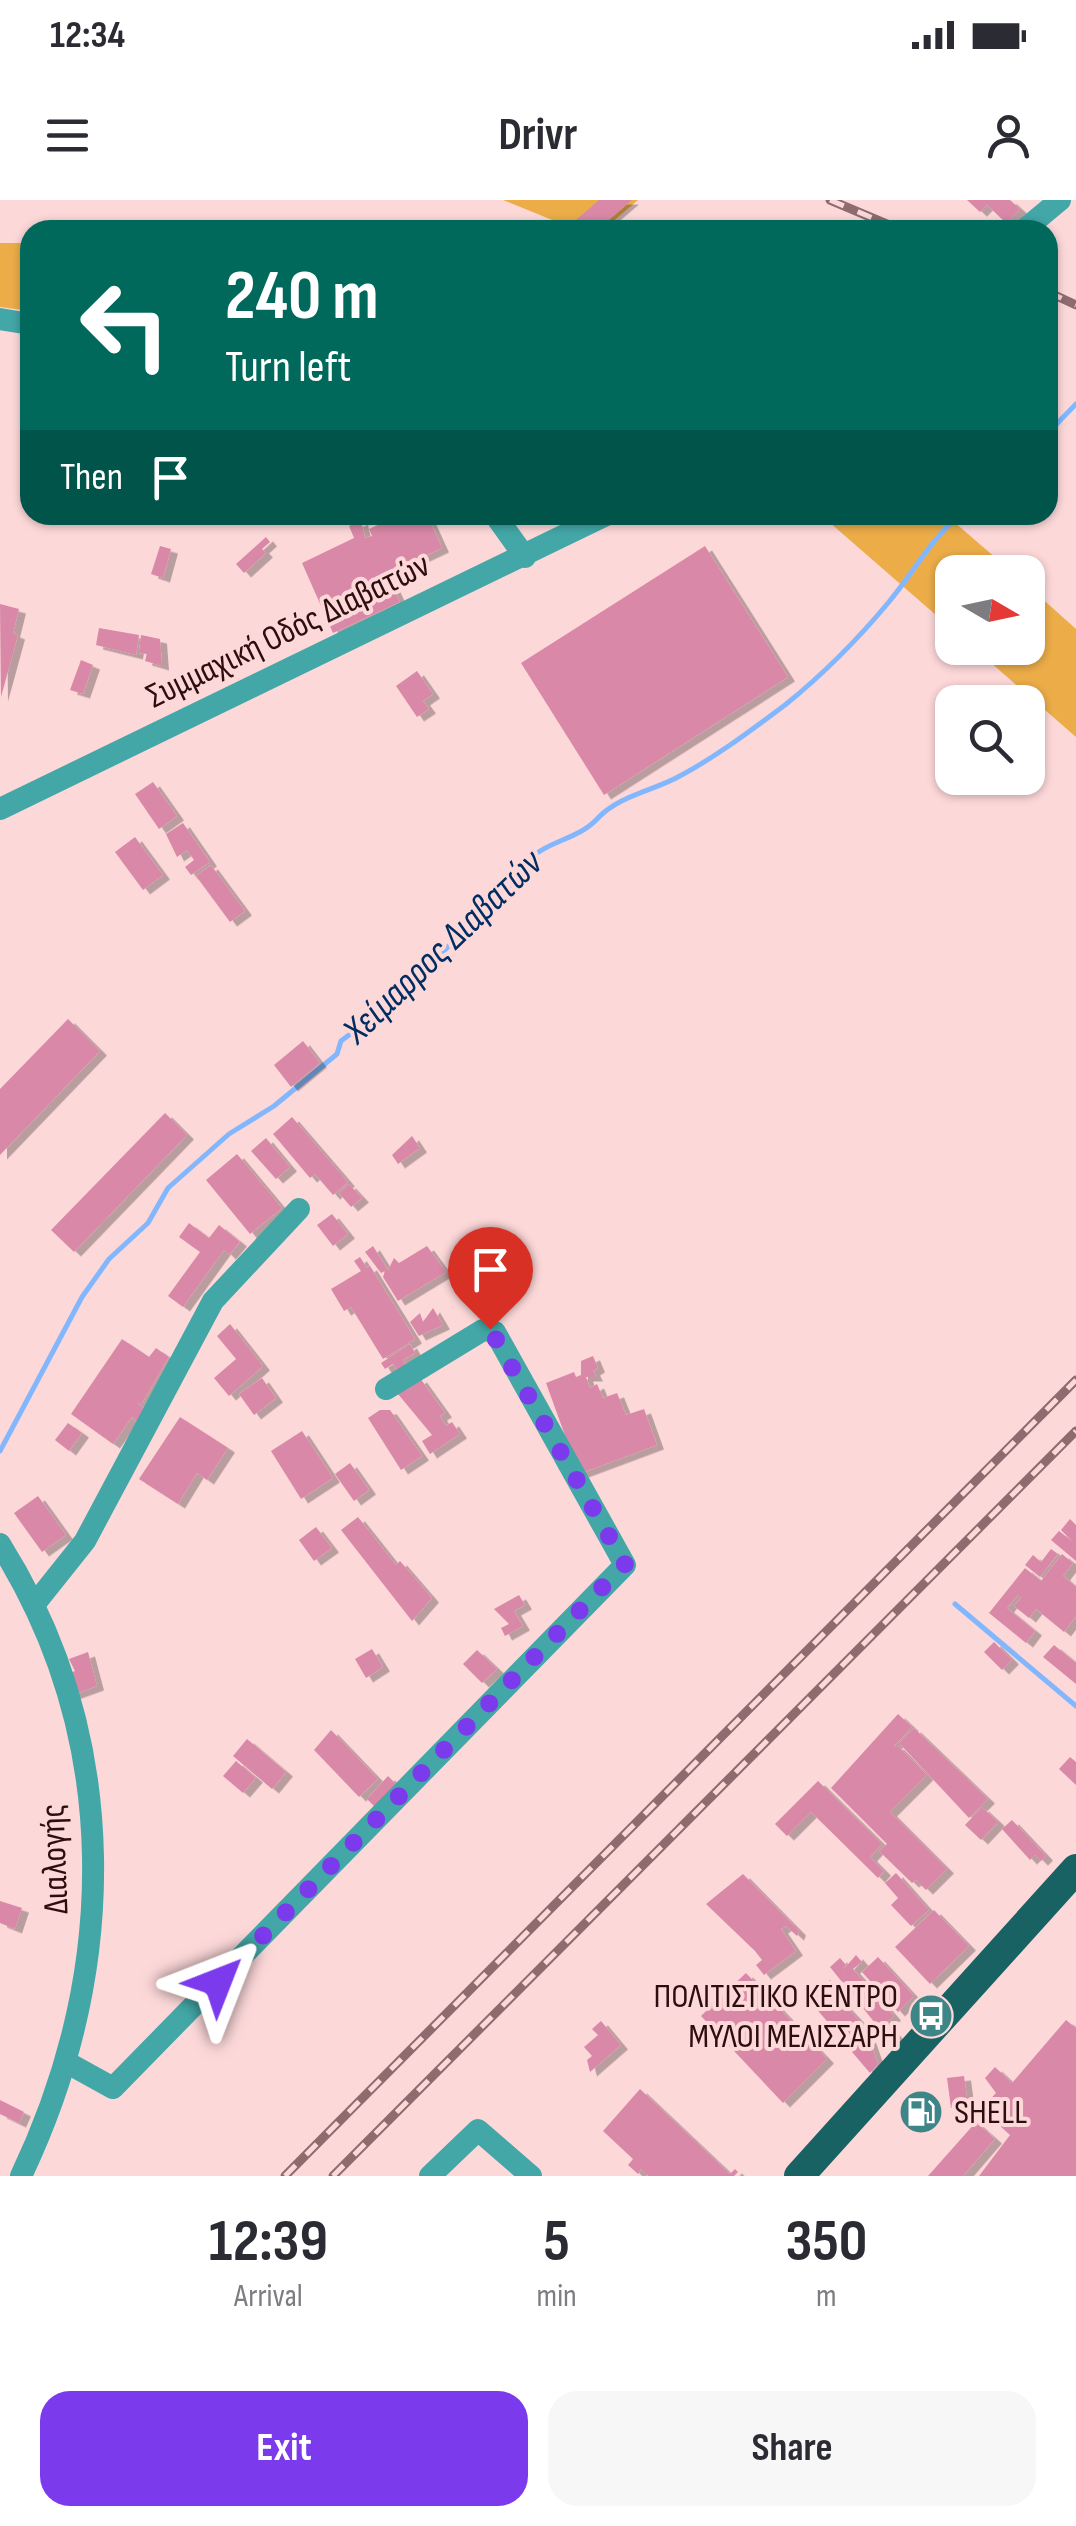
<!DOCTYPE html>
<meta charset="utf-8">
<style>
:root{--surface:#fff;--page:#f7f7f7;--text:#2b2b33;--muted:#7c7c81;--accent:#7c3aed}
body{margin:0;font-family:"Sofia Sans Condensed",sans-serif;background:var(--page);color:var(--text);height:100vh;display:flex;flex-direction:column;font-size:38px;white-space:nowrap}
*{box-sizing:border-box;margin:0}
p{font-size:32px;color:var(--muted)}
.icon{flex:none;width:55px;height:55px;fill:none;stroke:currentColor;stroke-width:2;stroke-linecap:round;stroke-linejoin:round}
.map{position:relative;height:1976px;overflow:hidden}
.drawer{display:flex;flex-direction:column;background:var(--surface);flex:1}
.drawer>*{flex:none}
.banner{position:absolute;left:20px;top:20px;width:1038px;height:305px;border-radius:30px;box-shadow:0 2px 8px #0004;background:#00695c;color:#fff;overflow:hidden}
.needle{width:65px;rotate:99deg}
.controls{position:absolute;left:935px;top:355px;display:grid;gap:20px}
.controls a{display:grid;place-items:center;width:110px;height:110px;border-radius:20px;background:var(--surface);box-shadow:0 2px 8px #0004;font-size:50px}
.pin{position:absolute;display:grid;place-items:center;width:85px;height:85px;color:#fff;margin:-102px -42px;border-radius:50% 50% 50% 0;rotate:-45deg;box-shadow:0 0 10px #0007}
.pin .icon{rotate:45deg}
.me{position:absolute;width:110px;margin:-55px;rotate:45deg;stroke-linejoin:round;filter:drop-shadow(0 0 8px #0008)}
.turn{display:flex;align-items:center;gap:35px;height:210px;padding:0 40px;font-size:45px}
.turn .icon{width:130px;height:130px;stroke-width:2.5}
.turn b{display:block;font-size:70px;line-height:85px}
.then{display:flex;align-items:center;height:95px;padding:0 40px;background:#0003;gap:20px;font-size:38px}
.eta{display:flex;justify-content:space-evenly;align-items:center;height:170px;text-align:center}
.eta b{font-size:60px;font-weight:700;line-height:70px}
.action{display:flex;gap:20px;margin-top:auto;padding:20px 40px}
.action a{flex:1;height:115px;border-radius:30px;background:var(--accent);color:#fff;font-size:40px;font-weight:700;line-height:115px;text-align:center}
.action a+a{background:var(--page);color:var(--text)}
.status{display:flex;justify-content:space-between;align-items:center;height:70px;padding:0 50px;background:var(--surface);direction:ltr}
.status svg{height:28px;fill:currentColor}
header{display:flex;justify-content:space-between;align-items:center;height:130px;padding:0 40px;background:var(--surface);font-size:45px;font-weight:700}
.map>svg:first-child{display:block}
.green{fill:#ecad49}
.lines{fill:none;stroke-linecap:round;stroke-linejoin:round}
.stream{stroke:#83b7fd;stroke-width:5}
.building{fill:#d989a7;filter:url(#shadow)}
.minor{stroke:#43a7a7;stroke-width:22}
.major{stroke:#186263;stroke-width:30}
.rail-casing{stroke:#8d6b6e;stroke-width:9}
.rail{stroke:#fdd8d9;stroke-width:5;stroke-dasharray:15;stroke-linecap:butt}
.route{stroke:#7c3aed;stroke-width:18;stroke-dasharray:0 32.4}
.labels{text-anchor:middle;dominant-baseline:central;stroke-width:8;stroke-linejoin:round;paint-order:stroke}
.street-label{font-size:35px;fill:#2c0d10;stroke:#fdd8d9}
.poi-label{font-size:35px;fill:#2c0d10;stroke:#fdd8d9;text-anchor:end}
.water-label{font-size:38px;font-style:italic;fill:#002d62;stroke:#fdd8d9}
</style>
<div class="status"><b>12:34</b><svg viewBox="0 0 49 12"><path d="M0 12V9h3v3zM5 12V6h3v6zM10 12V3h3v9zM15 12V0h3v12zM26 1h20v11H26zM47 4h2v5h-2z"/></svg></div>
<header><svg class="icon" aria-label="menu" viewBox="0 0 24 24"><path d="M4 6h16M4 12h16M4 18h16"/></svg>Drivr<svg class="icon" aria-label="person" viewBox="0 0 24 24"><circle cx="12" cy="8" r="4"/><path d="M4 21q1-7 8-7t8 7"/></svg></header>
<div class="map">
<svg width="1076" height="1976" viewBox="0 0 1076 1976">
<defs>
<filter id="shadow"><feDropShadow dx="7" dy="4.5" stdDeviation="0" flood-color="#0004"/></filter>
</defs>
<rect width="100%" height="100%" fill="#fdd8d9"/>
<g class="green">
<polygon points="503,0 638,0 603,30 577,30"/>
<polygon points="0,43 30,43 30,111 0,107"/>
<polygon points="821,315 946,315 1012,372 952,372 952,429"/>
<polygon points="1028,386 1076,429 1076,537 974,448 1028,448"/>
</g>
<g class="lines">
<g class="stream">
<polyline points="1048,233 1076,204"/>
<path d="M0,1251L82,1097L109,1059L148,1023L168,988L229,934L274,906L337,854L341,841C405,794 459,732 520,681C527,640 572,646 597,619C618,596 652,591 678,577C716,557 750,531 785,505C821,476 858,439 888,403C914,372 928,343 959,315"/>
<polyline points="955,1404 1076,1506"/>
</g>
</g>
<g class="building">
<polygon points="599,0 632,0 597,30 588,30 576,20"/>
<polygon points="967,0 1010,0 1020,9 1006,23 987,5 980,12"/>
<polygon points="399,315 427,315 442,348 356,389 388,376 400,402 333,433 302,363 354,338 349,326 361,320 365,338 372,336 369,329"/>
<polygon points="266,337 270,342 262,349 266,353 244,373 236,364"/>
<polygon points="160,346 171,349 163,378 151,374"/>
<polygon points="705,346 788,477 604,595 521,463"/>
<polygon points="0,404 19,409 13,433 18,435 1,497"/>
<polygon points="99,428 139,435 136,455 96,445"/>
<polygon points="141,435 160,439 162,466 145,461 147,454 139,453"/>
<polygon points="81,460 93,465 83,494 70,490"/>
<polygon points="417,471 433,494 423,501 429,509 417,517 396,486"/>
<polygon points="153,582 177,616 159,629 135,594"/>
<polygon points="183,623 210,662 191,675 185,667 194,660 187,650 177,657 166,634"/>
<polygon points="135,637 163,675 143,690 115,652"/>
<polygon points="211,665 245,711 230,722 196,676"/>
<polygon points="68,819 100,851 0,955 0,889"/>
<polygon points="303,841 320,863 291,887 274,865"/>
<polygon points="165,913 187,935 74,1052 51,1030"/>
<polygon points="292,917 348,982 333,995 315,974 310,978 273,934"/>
<polygon points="412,936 420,948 398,964 392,955"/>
<polygon points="266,938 290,967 276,979 251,951"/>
<polygon points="237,954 282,1008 250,1034 206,980"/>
<polygon points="349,984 362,998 351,1007 339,993"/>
<polygon points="332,1014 348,1034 333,1046 317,1025"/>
<polygon points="189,1023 209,1038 219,1025 240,1042 229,1055 224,1050 183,1107 168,1096 200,1052 179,1037"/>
<polygon points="373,1046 388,1070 394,1058 399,1063 427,1046 446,1072 398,1101 383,1077 385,1071 381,1073 365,1052"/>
<polygon points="360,1057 367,1068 370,1066 415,1139 383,1159 351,1107 344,1111 331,1089 361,1071 354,1061"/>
<polygon points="433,1108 443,1125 419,1136 410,1122 420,1113 423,1122"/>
<polygon points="230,1124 263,1166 229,1196 214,1178 236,1159 217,1136"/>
<polygon points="122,1139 149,1157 156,1148 169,1157 142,1203 137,1203 147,1210 138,1222 132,1217 113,1244 71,1214"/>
<polygon points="410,1144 415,1153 403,1160 408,1169 400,1175 393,1164 385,1169 381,1163"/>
<polygon points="593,1156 598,1168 593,1171 596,1177 586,1177 590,1188 597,1184 603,1198 617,1193 626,1215 644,1209 657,1245 579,1274 546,1183 574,1172 576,1177 581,1175 581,1161"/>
<polygon points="262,1178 276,1198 254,1215 239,1194"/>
<polygon points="420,1178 445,1213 440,1216 446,1226 452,1222 460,1234 430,1254 422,1241 432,1235 398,1194"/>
<polygon points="380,1210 390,1210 422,1256 401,1270 368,1218"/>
<polygon points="180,1217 228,1248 207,1280 197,1273 178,1304 139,1279"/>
<polygon points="68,1223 82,1233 69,1251 55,1240"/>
<polygon points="302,1231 333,1278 301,1299 271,1251"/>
<polygon points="350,1263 369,1290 354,1301 335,1274"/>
<polygon points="38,1296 66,1335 42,1352 14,1313"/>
<polygon points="358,1317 396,1365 400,1361 432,1398 412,1421 341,1330"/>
<polygon points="1070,1319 1076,1325 1076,1361 1051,1340 1059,1331 1073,1342 1061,1330"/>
<polygon points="316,1327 332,1348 314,1361 299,1340"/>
<polygon points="1051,1349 1058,1354 1040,1377 1025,1365 1033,1355 1041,1362"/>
<polygon points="1062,1354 1073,1363 1063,1376 1076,1387 1076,1416 1064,1432 1036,1409 1029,1418 1014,1406 1021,1398 1018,1395 1007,1408 1035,1431 1026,1443 989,1413 1025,1368 1041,1381"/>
<polygon points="519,1395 525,1405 514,1411 523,1426 505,1436 501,1428 509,1424 494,1409"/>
<polygon points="994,1442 1012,1460 1002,1470 984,1452"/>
<polygon points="1054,1445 1076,1463 1076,1484 1043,1457"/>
<polygon points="372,1449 383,1467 366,1478 355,1459"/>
<polygon points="477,1450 497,1469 482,1483 463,1464"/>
<polygon points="88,1452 97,1486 72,1495 64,1475 75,1471 69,1459"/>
<polygon points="898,1514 912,1527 893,1547 897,1545 927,1575 890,1612 947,1669 926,1690 916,1680 912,1683 879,1651 887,1644 831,1588"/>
<polygon points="914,1528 988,1599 969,1618 899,1543"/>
<polygon points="331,1530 378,1579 359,1597 314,1550"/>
<polygon points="247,1539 286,1572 272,1589 233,1556"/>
<polygon points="1070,1557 1076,1562 1076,1585 1059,1569"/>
<polygon points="236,1561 256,1578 243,1593 223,1576"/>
<polygon points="388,1576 400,1588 379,1611 367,1599"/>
<polygon points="818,1581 882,1644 870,1657 884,1671 878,1678 811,1612 787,1636 775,1624"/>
<polygon points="982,1607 998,1622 981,1640 965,1625"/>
<polygon points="1012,1620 1046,1656 1041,1661 1035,1655 1030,1660 1002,1629"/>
<polygon points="896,1673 929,1710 911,1726 891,1705 898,1698 885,1683"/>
<polygon points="743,1674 799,1731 797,1736 786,1726 781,1729 796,1751 764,1775 756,1765 762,1760 755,1751 706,1704"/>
<polygon points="0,1701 22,1708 15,1729 0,1723"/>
<polygon points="934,1710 969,1746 930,1784 895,1747"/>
<polygon points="856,1755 862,1762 853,1769 894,1816 886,1823 898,1837 891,1843 830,1767 840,1758 846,1765 843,1770"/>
<polygon points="878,1757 914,1796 898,1812 862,1772"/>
<polygon points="746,1773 827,1859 783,1903 701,1816 707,1810 701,1804 707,1798 713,1804"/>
<polygon points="830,1780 845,1800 842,1802 868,1830 850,1848 807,1798"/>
<polygon points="1066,1820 1076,1828 1076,1976 979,1976 1010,1935 981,1909 996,1893 985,1878 995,1867 1012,1883"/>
<polygon points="601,1821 621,1845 590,1872 587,1860 592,1856 584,1847 598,1835 592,1829"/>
<polygon points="869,1838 878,1864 870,1873 852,1852"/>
<polygon points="964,1876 968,1906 951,1908 947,1878"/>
<polygon points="640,1889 730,1974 735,1969 738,1972 734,1976 648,1976 641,1969 638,1974 628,1965 633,1959 603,1931"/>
<polygon points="0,1900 24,1912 19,1923 0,1914"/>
<polygon points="976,1922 995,1939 963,1976 928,1976"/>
</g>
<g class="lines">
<g class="minor">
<polyline points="1024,30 1060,0"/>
<polyline points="0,119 30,124"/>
<polyline points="495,315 525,357"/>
<polyline points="0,609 606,315"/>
<path d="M0,1344C123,1540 118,1772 21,1976"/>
<polyline points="34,1405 85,1341 213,1101 299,1009"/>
<polyline points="66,1862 113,1888 625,1365 495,1132 483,1130 386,1189"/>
<polyline points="430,1976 478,1930 531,1976"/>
</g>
<polyline class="major" points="799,1976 1076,1669"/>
<defs>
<g id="rail">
<polyline points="830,0 901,30"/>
<polyline points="1048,92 1076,105"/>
<polyline points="285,1976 1076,1180"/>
<polyline points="333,1976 1076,1231"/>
</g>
</defs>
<use href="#rail" class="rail-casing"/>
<use href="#rail" class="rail"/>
</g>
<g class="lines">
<polyline class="route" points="218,1782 625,1364 490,1129"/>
</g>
<defs>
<symbol id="bus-disc" viewBox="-11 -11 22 22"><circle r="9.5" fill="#3d8586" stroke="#fdd8d9"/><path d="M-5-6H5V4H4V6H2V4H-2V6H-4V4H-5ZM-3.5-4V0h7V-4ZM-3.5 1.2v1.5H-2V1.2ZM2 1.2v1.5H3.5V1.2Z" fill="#fff"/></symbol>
<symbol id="fuel-disc" viewBox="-11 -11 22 22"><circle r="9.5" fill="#3d8586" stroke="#fdd8d9"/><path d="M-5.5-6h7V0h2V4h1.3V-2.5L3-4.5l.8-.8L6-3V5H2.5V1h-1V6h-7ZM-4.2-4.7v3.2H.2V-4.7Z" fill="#fff"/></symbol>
</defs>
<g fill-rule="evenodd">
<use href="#bus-disc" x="906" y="1791" width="50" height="50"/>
<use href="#fuel-disc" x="896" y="1887" width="50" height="50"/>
</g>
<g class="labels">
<g class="street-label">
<text transform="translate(288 431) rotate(-26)">Συμμαχική Οδός Διαβατών</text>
<text transform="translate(55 1659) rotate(-92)">Διαλογής</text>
</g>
<g class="poi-label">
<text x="898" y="1796">ΠΟΛΙΤΙΣΤΙΚΟ ΚΕΝΤΡΟ<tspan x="898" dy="40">ΜΥΛΟΙ ΜΕΛΙΣΣΑΡΗ</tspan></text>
<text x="954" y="1912" text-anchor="start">SHELL</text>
</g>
<g class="water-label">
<text transform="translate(443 747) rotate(-44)">Χείμαρρος Διαβατών</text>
</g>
</g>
</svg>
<div class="controls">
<a><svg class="needle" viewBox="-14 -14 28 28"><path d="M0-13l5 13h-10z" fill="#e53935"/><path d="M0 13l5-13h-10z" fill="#7c7c81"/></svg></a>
<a><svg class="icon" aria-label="search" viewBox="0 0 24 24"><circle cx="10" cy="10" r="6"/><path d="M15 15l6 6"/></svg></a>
</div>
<div class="pin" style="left:490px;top:1129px;background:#d93025"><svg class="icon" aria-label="arrive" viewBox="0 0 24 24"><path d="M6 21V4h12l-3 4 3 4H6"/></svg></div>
<svg class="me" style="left:218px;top:1782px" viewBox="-20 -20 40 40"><path d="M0-17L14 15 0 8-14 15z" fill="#7c3aed" stroke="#fff" stroke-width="4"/></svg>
<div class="banner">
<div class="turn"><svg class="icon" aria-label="left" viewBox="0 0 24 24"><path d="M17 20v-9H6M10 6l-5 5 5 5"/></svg><div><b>240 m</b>Turn left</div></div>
<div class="then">Then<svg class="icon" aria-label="arrive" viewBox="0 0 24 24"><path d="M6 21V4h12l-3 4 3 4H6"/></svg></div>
</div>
</div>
<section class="drawer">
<div class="eta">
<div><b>12:39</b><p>Arrival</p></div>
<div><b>5</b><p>min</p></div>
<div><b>350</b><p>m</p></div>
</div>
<div class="action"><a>Exit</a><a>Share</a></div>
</section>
